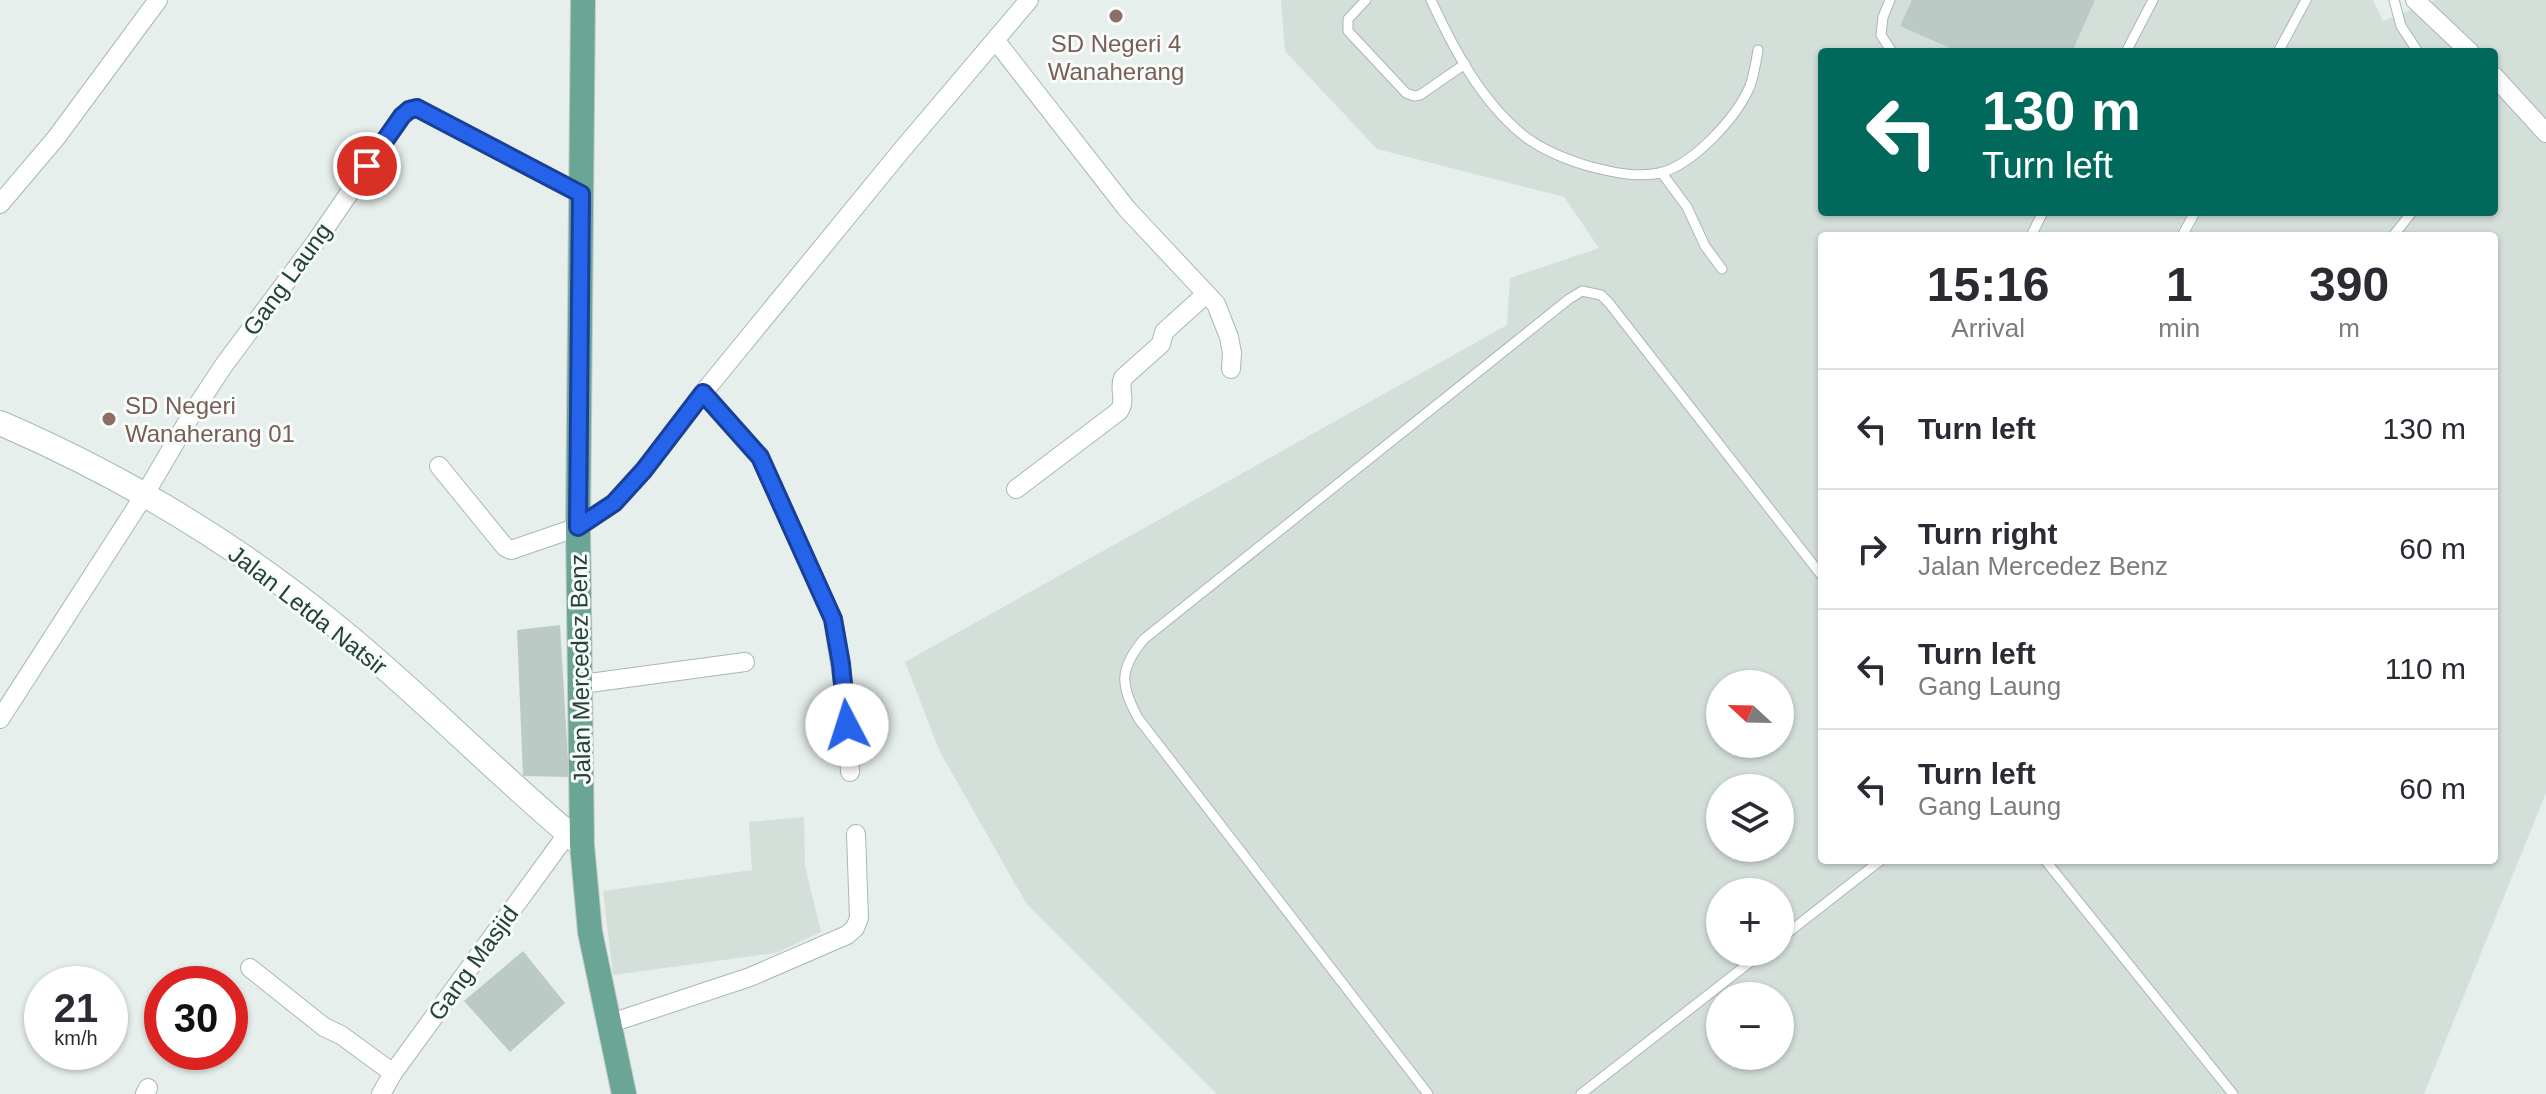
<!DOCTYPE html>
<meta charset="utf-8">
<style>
:root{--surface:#fff;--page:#f7f7f7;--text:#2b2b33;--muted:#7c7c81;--line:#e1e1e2}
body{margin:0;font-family:Arial,sans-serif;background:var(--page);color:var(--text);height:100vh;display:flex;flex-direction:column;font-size:30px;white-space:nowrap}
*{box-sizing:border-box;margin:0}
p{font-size:26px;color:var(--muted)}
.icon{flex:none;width:44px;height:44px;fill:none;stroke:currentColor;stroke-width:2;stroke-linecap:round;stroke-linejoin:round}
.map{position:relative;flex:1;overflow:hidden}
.details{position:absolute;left:1818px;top:232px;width:680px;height:632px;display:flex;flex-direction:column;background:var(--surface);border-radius:8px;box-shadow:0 2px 6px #0004}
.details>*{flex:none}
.banner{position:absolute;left:1818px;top:48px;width:680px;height:168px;border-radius:8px;box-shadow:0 2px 6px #0004;background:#00695c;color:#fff;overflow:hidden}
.needle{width:52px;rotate:292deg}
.tools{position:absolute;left:1706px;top:670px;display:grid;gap:16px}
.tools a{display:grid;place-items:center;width:88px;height:88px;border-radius:50%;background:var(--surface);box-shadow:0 2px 6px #0004;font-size:40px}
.speed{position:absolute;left:24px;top:966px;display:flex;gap:16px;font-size:40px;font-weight:700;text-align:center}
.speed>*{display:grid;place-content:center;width:104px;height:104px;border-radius:50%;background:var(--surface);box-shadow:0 2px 6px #0004;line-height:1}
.speed small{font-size:20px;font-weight:400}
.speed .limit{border:12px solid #d22;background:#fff;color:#111}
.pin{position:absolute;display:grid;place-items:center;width:68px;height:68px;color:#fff;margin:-34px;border:4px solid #fff;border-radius:50%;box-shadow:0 2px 8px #0007}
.me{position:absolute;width:88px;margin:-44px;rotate:355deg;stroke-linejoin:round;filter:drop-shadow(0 0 6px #0008)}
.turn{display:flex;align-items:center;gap:28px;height:168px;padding:0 32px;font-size:36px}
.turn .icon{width:104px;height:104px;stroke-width:2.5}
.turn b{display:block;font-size:56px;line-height:68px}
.eta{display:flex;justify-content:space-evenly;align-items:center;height:136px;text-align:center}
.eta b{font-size:48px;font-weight:700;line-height:56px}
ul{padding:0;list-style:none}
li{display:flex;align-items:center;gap:24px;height:120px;padding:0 32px;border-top:2px solid var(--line)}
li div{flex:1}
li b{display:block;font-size:30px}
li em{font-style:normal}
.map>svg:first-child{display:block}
.built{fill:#d4dfda;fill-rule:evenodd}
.building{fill:#bbcac4}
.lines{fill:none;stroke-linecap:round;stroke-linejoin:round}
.lane-casing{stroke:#a8b8b2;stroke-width:11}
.street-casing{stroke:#a8b8b2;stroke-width:20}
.secondary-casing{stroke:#a4bbb3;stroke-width:26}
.primary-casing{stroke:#c2cac8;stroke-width:26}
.lane{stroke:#fff;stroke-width:9}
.street{stroke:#fff;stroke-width:18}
.secondary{stroke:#fff;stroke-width:24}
.primary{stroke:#6aa596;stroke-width:24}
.route-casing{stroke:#184099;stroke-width:20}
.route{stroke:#2563eb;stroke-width:14}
.education-dot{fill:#8d6e63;stroke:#f7fbf9;stroke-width:3}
.labels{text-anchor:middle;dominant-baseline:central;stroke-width:6;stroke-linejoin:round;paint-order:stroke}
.education-label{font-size:24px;fill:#785e54;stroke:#f7fbf9}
.street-label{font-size:24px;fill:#24423a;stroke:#f7fbf9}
</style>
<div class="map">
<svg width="2546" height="1094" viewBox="0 0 2546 1094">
<rect width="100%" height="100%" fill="#e6efeb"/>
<g class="built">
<path d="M1281,0H2373L2383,21L2435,0H2546V793L2424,1094H1217L1026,903L940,752L905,662L1507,325L1510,278L1599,248L1564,197L1377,149L1285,51ZM1822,52H2494V212H1822ZM1822,236H2494V860H1822ZM1720,684H1780V744H1720ZM1720,788H1780V848H1720ZM1720,892H1780V952H1720ZM1720,996H1780V1056H1720Z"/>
<polygon points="804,817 805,866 821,932 776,953 613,975 603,891 752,870 749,822"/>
</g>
<g class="building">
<polygon points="1912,0 2095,0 2072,52 1959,52 1900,26"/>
<polygon points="560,625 569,777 523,776 517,630"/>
<polygon points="523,951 565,1003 510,1052 464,1001"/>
</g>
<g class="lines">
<defs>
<g id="lane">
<polyline points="1366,0 1348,19 1348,31 1406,93 1414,96 1420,95 1465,64"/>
<path d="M1431,0C1453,48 1481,101 1523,135C1542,150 1565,159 1588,166C1611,172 1636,178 1660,173C1694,164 1737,117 1750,86C1754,75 1756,62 1758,50"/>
<polyline points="1890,0 1883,17 1881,35 1892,52"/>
<polyline points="2394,0 2401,26 2418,52"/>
<polyline points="2126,52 2153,0"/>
<polyline points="2278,52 2306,0"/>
<polyline points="1661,172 1687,207 1705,246 1722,269"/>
<polyline points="2031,236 2043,212"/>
<polyline points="2182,236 2195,212"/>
<polyline points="2393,236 2412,212"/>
<polyline points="2045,860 2233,1094"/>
<polyline points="1780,939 1881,860"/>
<path d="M1428,1094L1138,718C1120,684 1119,669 1144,639L1569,299L1582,291L1601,295L1609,303L1822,576"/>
<polyline points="1581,1094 1763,952"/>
</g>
<g id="street">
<polyline points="2415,0 2470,52"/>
<polyline points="996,41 1127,209 1216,304 1229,337 1232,353 1231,369"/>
<polyline points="2494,76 2546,133"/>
<polyline points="0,204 56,138 158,0"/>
<polyline points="703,393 760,457 833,619 846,702 850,772"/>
<polyline points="439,466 505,547 511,550 578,527 614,503 644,470 703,393 901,151 1029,0"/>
<path d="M1016,489L1119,411C1127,400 1118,389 1123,378L1161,344L1164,332L1206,294"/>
<polyline points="582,684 745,662"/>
<polyline points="0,719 145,494 193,412 224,365 315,243 402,116 409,110 417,108 581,194"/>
<polyline points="250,968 324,1027 341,1035 393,1073"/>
<polyline points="608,1024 750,977 847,935 855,928 859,918 856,834"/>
<polyline points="145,1094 148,1088"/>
<polyline points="381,1094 393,1073 568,833"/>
</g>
<path id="secondary" d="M0,423C123,476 238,545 342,631C425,699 500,777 582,845"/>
<polyline id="primary" points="583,0 578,527 582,845 590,932 624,1094"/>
</defs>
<use href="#lane" class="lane-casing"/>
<use href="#street" class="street-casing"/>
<use href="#secondary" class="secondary-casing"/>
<use href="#primary" class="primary-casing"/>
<use href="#lane" class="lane"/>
<use href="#street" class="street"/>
<use href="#secondary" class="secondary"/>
<use href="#primary" class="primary"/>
</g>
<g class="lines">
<defs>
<polyline id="route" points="367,166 402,116 409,110 417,108 581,194 578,527 614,503 644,470 703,393 760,457 833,619 841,664 847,725"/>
</defs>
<use href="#route" class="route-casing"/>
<use href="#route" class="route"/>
</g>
<g class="education-dot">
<circle cx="1116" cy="16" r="8"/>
<circle cx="109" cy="419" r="8"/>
</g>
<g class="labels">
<g class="education-label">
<text x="1116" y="43">SD Negeri 4<tspan x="1116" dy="28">Wanaherang</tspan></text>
<text x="125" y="405" text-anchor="start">SD Negeri<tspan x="125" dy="28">Wanaherang 01</tspan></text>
</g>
<g class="street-label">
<text transform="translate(287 279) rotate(-54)">Gang Laung</text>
<text transform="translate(308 610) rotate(38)">Jalan Letda Natsir</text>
<text transform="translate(580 669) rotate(-91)">Jalan Mercedez Benz</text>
<text transform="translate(473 963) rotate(-54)">Gang Masjid</text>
</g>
</g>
</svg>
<div class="tools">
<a><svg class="needle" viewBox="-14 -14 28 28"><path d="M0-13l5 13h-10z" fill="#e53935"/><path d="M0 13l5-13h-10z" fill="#7c7c81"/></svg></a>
<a><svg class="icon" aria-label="layers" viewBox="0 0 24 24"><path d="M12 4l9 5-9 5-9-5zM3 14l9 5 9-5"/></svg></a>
<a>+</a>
<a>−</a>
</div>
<div class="speed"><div>21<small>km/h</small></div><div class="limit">30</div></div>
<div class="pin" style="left:367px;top:166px;background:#d93025"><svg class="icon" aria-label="arrive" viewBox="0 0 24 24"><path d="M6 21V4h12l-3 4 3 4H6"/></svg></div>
<svg class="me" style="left:847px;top:725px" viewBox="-20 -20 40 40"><circle r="19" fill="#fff"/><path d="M0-13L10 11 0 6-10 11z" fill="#2563eb"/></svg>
<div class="banner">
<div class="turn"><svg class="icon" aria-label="left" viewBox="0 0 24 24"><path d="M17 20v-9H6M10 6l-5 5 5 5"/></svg><div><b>130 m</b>Turn left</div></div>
</div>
<section class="details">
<div class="eta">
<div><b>15:16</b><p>Arrival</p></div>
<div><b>1</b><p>min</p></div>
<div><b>390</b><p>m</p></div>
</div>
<ul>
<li><svg class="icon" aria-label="left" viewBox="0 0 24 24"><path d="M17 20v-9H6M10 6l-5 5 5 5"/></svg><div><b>Turn left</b></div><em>130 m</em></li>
<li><svg class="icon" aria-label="right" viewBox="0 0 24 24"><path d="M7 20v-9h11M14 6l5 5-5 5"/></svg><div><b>Turn right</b><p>Jalan Mercedez Benz</p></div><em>60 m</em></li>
<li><svg class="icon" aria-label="left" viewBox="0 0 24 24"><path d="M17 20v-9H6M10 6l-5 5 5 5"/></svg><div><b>Turn left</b><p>Gang Laung</p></div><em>110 m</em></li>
<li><svg class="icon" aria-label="left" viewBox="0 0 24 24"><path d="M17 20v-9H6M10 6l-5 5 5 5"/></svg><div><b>Turn left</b><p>Gang Laung</p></div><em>60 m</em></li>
</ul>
</section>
</div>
